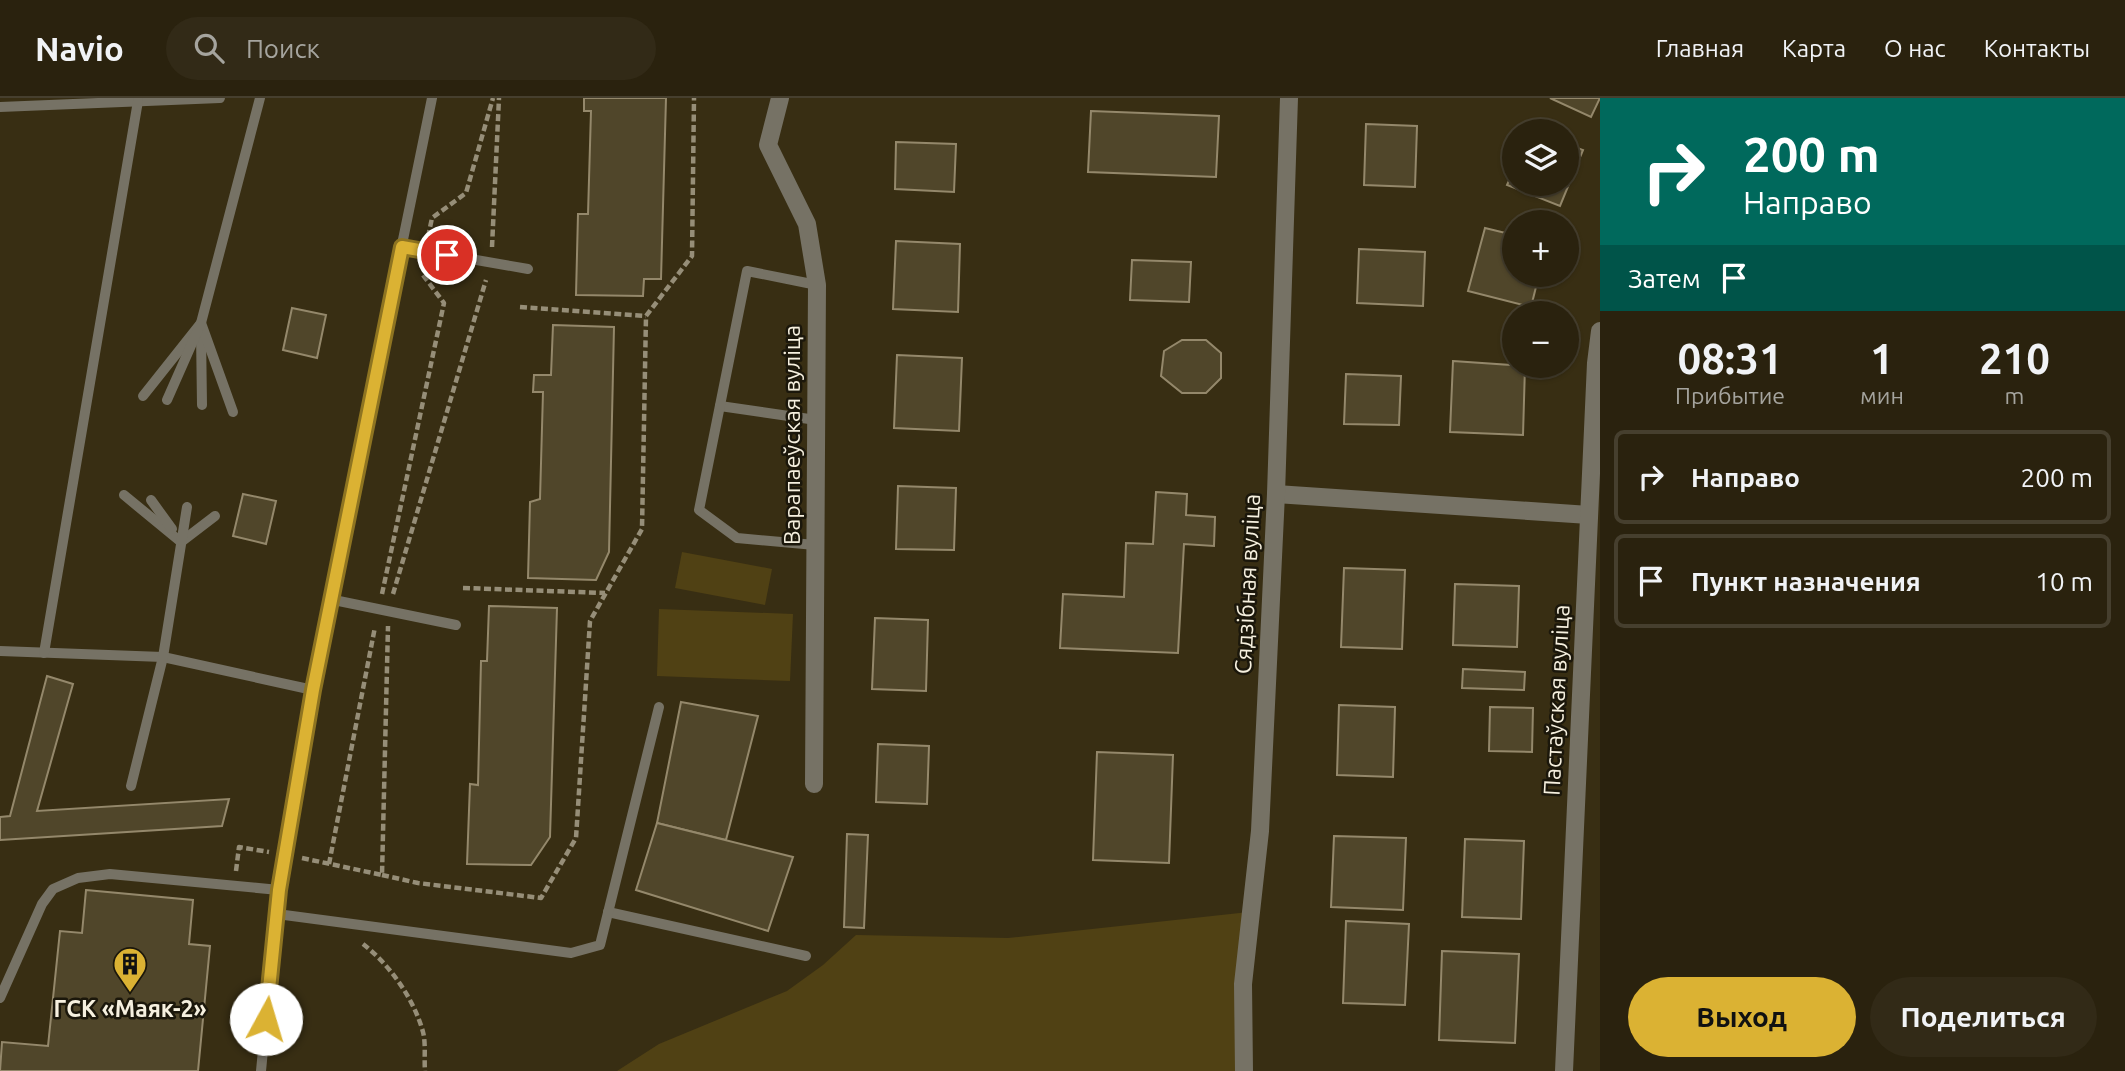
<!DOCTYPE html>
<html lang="ru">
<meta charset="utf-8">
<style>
:root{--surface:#2a220e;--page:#322a17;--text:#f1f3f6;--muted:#a5a49e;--line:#463f2e;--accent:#dbb233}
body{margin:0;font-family:Ubuntu,sans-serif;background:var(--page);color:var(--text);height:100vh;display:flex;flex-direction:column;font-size:26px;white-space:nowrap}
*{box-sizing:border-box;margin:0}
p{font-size:23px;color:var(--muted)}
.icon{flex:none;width:38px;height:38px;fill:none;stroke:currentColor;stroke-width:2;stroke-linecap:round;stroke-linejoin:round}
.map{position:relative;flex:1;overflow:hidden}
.side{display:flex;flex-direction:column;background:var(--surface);width:525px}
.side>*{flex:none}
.guide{background:#00695c;color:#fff;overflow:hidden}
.fabs{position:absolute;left:1502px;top:21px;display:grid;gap:14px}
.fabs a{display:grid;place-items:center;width:77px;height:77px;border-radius:50%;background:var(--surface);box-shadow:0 2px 5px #0004,0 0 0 2px var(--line);font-size:35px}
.pin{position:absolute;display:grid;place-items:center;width:60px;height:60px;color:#fff;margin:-30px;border:4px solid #fff;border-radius:50%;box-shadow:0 2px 7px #0007}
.me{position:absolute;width:77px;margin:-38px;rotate:6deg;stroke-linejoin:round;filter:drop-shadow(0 0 5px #0008)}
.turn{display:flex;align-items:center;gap:24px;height:147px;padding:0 28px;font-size:32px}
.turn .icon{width:91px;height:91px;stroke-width:2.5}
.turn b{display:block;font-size:49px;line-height:60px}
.then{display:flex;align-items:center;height:66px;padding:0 28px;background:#0003;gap:14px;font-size:26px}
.eta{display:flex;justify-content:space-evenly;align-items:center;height:119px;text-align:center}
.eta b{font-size:42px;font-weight:600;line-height:49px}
.cta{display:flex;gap:14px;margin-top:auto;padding:14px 28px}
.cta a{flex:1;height:80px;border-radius:42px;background:var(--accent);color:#111;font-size:28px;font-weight:600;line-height:80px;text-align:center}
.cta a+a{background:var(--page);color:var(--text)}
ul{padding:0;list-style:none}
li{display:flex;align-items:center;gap:21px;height:94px;margin:0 14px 10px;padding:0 14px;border:4px solid var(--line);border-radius:10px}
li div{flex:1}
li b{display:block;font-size:26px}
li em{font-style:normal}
header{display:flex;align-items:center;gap:42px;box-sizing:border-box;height:98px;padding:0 35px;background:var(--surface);border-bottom:2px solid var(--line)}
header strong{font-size:33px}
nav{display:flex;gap:38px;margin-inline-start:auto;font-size:24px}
.search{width:490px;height:63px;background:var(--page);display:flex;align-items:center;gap:18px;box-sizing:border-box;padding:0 24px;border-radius:38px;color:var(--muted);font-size:26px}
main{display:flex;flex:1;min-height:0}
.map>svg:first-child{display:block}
.green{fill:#504114}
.building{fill:#50462a;stroke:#94886b;stroke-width:2}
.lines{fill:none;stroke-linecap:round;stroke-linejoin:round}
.path{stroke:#968e78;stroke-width:4.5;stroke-dasharray:7 3.5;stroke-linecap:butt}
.service{stroke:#767265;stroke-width:10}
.minor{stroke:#767265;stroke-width:18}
.route-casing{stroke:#8e7421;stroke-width:18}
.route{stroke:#dbb233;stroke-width:12}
.labels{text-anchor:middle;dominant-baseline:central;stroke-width:5;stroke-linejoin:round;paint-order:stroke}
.street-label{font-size:23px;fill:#f6f0df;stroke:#1b170b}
.poi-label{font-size:23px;font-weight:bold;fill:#f6f0df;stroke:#1b170b}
</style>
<header>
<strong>Navio</strong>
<div class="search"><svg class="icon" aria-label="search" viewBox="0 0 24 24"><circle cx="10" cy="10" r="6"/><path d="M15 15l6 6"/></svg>Поиск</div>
<nav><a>Главная</a><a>Карта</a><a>О нас</a><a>Контакты</a></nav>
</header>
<main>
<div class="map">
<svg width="1600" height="973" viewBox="0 0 1600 973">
<rect width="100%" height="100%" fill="#382e13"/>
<g class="green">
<polygon points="682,454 772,471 765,507 675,490"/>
<polygon points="659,511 793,516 790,583 657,578"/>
<polygon points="1249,814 1244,973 617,973 659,946 787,893 823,867 856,837 1008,840"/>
</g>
<g class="building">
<polygon points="584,0 666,0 661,181 644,181 643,198 576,197 578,116 588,116 591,13 584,13"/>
<polygon points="1550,0 1600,0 1591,19"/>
<polygon points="1091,13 1219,18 1216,79 1088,74"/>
<polygon points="1366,26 1417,28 1415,89 1364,87"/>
<polygon points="896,44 956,46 954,94 895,91"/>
<polygon points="1566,46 1583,52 1560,108 1507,87 1514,72 1514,86 1566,86"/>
<polygon points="1485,130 1514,137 1514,177 1539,177 1531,209 1468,193"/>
<polygon points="896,143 960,146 958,214 893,211"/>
<polygon points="1359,151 1425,154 1423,208 1357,205"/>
<polygon points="1132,162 1191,164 1189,204 1130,202"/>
<polygon points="292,210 326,217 317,260 283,252"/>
<polygon points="553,227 614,229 609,454 596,482 528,480 530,404 540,401 543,294 533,294 534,277 551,277"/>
<polygon points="1182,242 1206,242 1221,255 1221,280 1206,295 1182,295 1161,278 1164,253"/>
<polygon points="897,257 962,260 959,333 894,330"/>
<polygon points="1453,263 1525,268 1523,337 1450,334"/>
<polygon points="1346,276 1401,278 1399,327 1344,326"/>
<polygon points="898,388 956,390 954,452 896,451"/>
<polygon points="1156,394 1187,396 1186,417 1215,419 1214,448 1184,446 1178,555 1060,550 1063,496 1124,499 1126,445 1153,446"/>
<polygon points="243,396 276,403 266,446 233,438"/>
<polygon points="1344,470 1405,472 1402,551 1341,549"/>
<polygon points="1455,486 1519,488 1517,549 1453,547"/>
<polygon points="489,508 557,510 550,739 531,767 467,766 470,686 478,687 481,563 487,563"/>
<polygon points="875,520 928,522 926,593 872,591"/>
<polygon points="1463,571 1525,574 1524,592 1462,590"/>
<polygon points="47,578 73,586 37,713 229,701 222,728 0,742 0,719 10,718"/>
<polygon points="681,604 758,618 726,742 657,725"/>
<polygon points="1339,607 1395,609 1393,679 1337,677"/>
<polygon points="1490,609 1533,610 1532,654 1489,653"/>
<polygon points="878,646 929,648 927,706 876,704"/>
<polygon points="1097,654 1173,657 1169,765 1093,762"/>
<polygon points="657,725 793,759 768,833 636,792"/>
<polygon points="847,736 868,737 864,830 844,829"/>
<polygon points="1334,738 1406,740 1403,812 1331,809"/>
<polygon points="1465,741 1524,743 1521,821 1462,819"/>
<polygon points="86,792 193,802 189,846 210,848 198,973 0,973 2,944 48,948 60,833 82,835"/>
<polygon points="1346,823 1409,826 1405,907 1343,905"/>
<polygon points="1442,853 1519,856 1515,945 1439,942"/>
</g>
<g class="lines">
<g class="path">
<polyline points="428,139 432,120 466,95 493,0"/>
<polyline points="492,149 499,0"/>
<polyline points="520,209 646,218"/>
<polyline points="463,490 605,495"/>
<polyline points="382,496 444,205 423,177 424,168"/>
<polyline points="393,496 486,182"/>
<polyline points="302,760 382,777 388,528"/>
<polyline points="329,766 375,529"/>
<polyline points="236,773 239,749 269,754"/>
<polyline points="382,777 418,785 541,800 576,740 590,523 642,431 646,218 692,158 694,0"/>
<path d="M363,846C390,867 414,901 423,934C426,945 424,961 425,973"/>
</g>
<g class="service">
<polyline points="0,9 220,0"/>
<polyline points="402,149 528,171"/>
<polyline points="201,235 202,307"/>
<polyline points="143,298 201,225 233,314"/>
<polyline points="167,302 201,225 260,0"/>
<polyline points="720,308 816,322"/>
<polyline points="124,397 181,444 215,418"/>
<polyline points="151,402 172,431"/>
<polyline points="815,447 737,440 699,412 747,173 817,187"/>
<polyline points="329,501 456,527"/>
<polyline points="0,553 163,559 313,592"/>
<polyline points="44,555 138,3"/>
<polyline points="131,688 163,559 187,409"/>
<polyline points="608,814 806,858"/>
<polyline points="277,816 571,855 600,847 659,609"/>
<polyline points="0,900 42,806 53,791 78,780 110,776 279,792"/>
<path d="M261,973C267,912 271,850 280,789C320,524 379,263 432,0"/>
</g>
<g class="minor">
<polyline points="780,0 768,47 807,126 817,187 814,686"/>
<polyline points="1276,396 1589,417"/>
<polyline points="1244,973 1243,886 1260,733 1276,396 1289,0"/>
<polyline points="1564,973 1596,265 1600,233"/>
</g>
</g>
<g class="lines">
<defs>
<polyline id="route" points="266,921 279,792 313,592 402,149 447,157"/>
</defs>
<use href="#route" class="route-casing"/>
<use href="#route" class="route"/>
</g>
<defs>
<symbol id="building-pin" viewBox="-11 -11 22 30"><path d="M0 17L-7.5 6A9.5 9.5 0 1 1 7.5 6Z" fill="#dbb233" stroke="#1b170b"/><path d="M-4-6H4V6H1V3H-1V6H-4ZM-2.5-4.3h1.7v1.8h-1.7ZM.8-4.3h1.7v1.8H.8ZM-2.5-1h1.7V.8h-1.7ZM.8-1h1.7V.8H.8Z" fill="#111"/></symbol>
</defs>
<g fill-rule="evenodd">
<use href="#building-pin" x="111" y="847" width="38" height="52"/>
</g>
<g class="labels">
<g class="street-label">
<text transform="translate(791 337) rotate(-90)">Варапаеўская вуліца</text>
<text transform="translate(1247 486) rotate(-87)">Сядзібная вуліца</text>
<text transform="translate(1556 602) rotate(-87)">Пастаўская вуліца</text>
</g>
<g class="poi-label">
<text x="130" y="910">ГСК «Маяк-2»</text>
</g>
</g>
</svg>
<div class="fabs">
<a><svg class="icon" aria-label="layers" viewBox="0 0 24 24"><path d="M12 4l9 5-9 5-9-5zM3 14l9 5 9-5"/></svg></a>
<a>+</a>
<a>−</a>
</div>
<div class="pin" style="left:447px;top:157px;background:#d93025"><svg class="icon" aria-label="arrive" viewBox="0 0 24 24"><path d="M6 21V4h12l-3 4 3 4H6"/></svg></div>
<svg class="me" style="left:266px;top:921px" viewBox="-20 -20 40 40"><circle r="19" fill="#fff"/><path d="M0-13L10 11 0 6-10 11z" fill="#dbb233"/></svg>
</div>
<section class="side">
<div class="guide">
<div class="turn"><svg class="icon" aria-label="right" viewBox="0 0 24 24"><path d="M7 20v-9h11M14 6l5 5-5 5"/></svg><div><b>200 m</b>Направо</div></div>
<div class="then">Затем<svg class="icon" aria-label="arrive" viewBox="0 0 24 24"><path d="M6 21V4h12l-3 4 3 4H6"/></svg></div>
</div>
<div class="eta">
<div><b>08:31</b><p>Прибытие</p></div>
<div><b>1</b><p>мин</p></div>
<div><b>210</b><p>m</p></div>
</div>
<ul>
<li><svg class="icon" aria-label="right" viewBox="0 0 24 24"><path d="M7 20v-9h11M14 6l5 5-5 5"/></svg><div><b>Направо</b></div><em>200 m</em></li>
<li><svg class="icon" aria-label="arrive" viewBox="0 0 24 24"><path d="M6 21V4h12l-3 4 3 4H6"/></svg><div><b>Пункт назначения</b></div><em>10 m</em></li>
</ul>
<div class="cta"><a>Выход</a><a>Поделиться</a></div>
</section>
</main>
